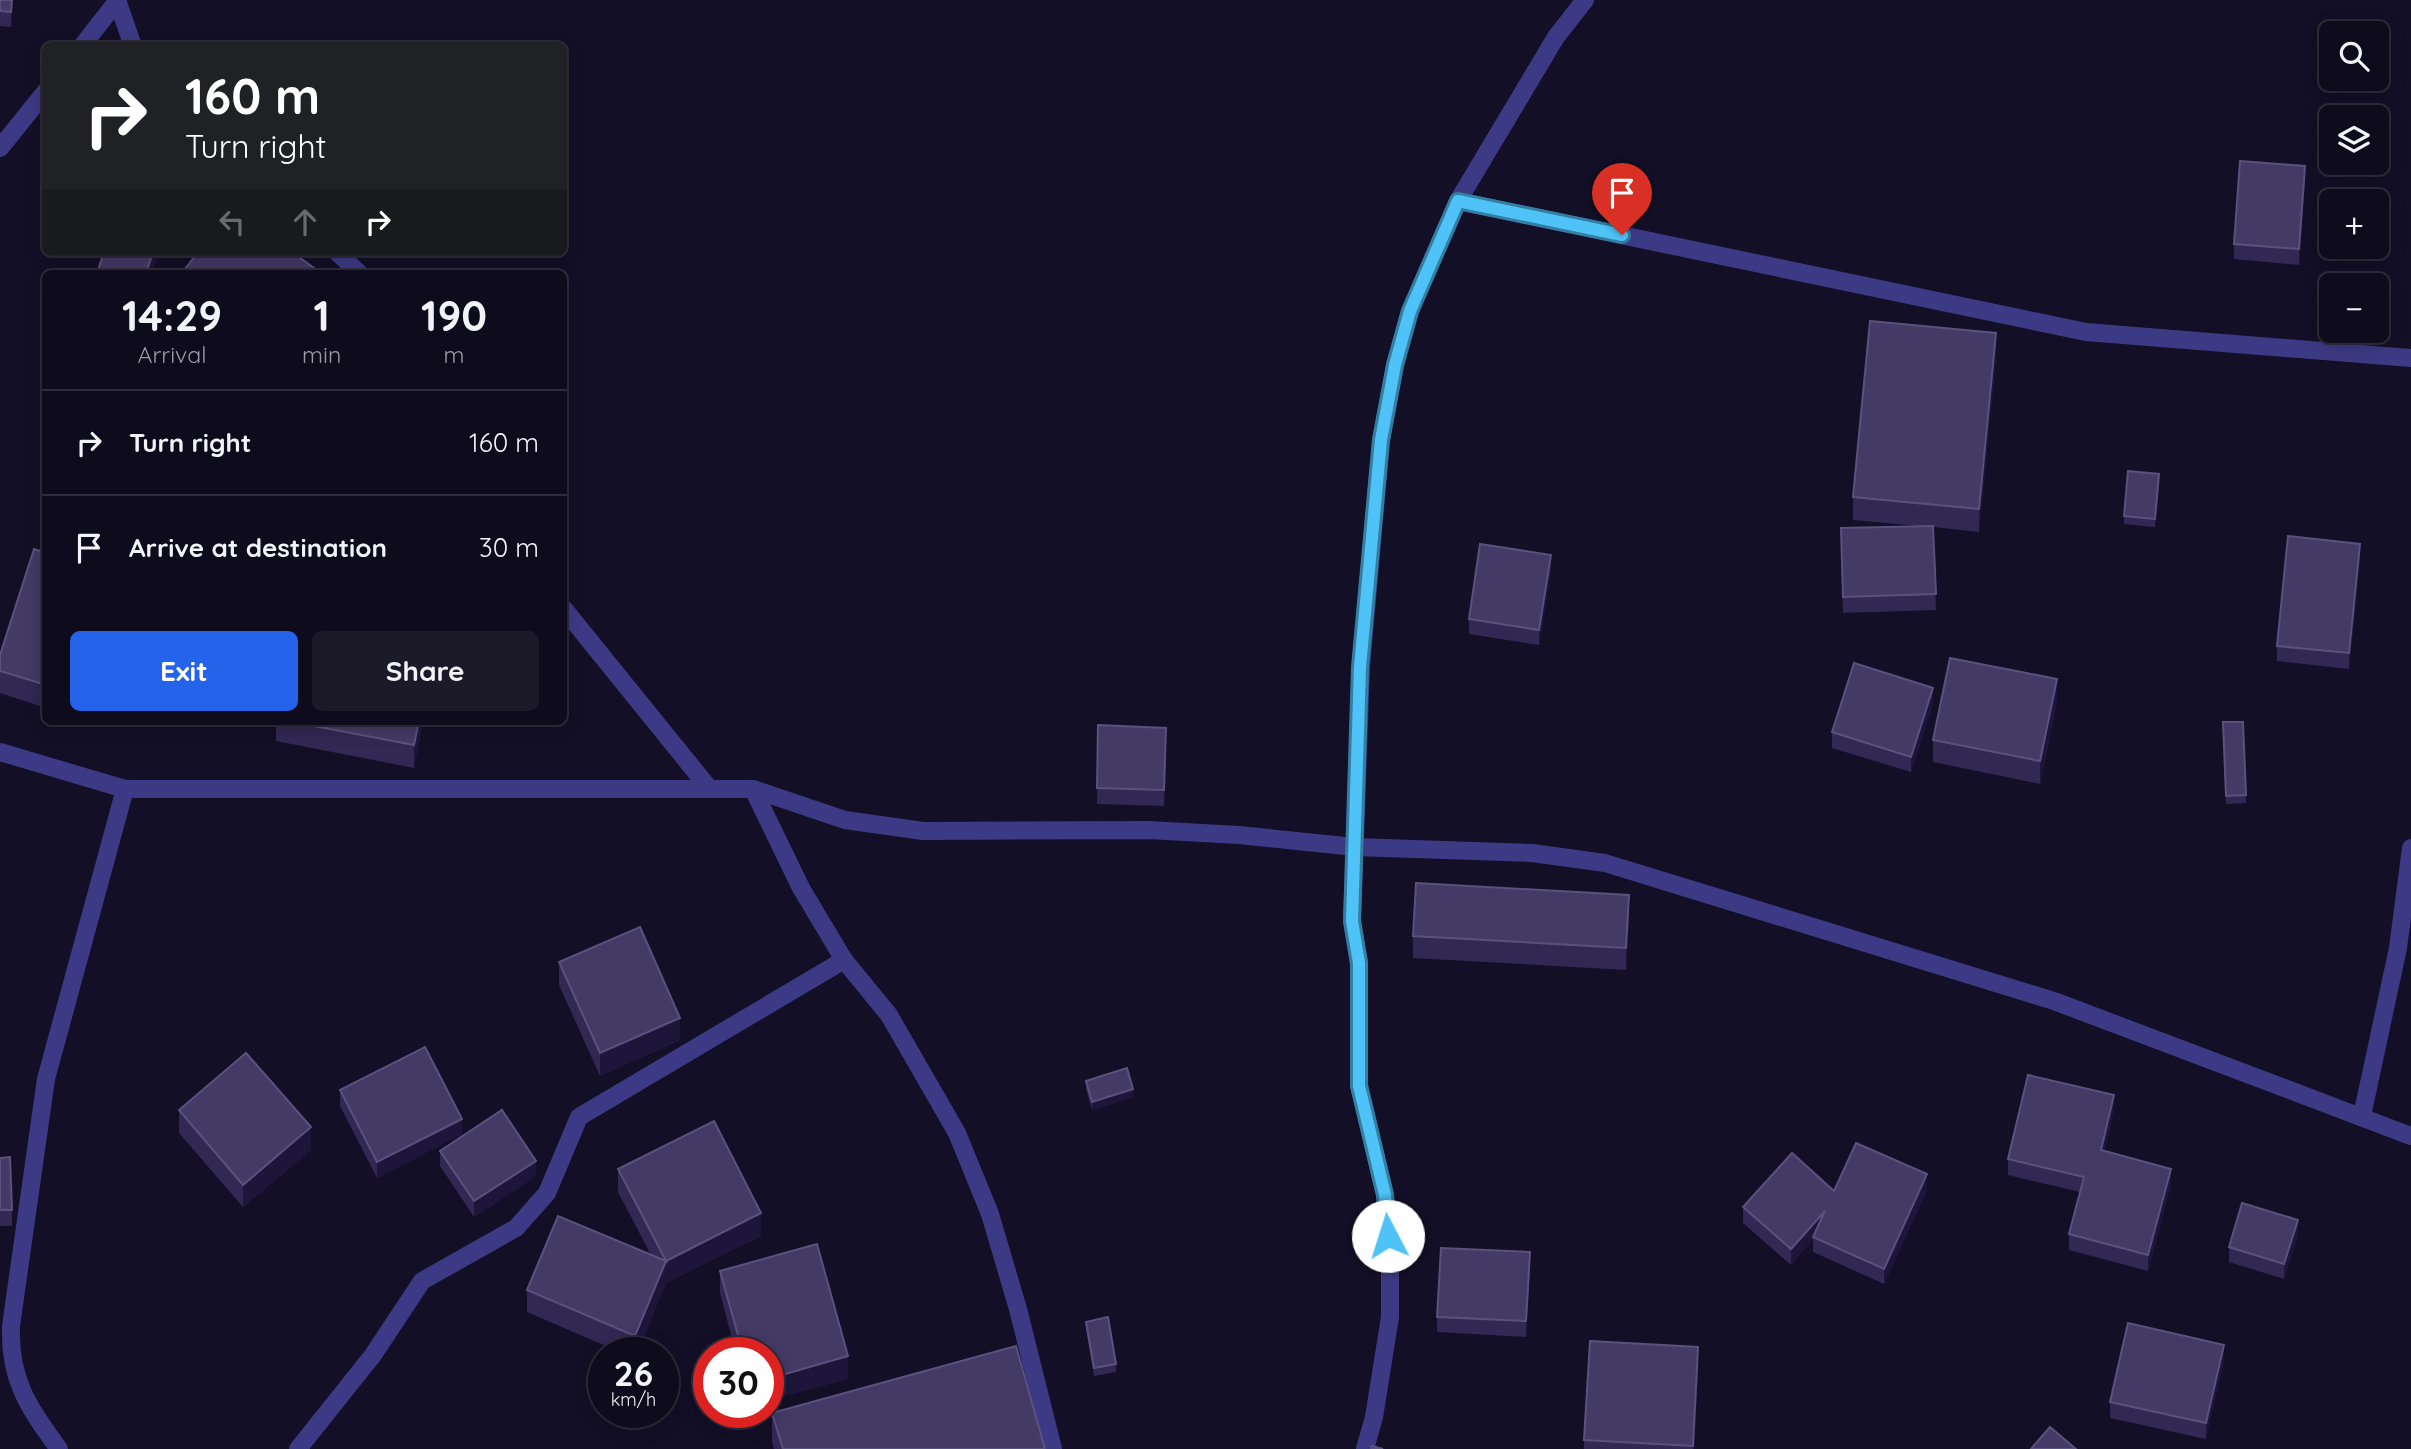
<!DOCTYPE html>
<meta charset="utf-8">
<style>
:root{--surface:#0e0b1c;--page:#1c1929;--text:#f1f3f6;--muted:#9b9ba3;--line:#2e2b3b;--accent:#2563eb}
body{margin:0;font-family:Quicksand,sans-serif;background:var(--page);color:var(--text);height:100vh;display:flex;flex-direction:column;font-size:26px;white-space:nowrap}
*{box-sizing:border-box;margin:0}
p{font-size:23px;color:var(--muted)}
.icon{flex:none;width:38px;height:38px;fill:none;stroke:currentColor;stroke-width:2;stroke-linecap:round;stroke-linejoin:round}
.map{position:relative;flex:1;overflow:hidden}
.sheet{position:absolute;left:42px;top:270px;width:525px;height:455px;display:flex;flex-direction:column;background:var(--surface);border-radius:10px;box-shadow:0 4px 18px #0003,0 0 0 2px var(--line)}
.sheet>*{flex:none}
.top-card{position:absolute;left:42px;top:42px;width:525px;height:214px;border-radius:10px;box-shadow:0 4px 18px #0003,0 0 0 2px var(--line);background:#202124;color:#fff;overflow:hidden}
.fabs{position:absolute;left:2319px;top:21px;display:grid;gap:14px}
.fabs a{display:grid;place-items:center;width:70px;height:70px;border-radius:10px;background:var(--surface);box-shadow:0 4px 18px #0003,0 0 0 2px var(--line);font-size:35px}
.speed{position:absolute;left:588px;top:1337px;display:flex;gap:14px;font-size:35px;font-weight:700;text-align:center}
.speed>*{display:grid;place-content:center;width:91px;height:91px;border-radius:50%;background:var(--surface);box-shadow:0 4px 18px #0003,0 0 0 2px var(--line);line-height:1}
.speed small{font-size:18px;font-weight:400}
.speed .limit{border:10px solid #d22;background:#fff;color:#111}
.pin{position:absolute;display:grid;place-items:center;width:60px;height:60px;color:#fff;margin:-72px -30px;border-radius:50% 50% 50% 0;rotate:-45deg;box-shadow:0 0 7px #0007}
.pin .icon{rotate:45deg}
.me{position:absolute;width:77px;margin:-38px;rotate:355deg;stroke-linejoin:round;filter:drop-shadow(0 0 5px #0008)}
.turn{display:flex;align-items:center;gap:24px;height:147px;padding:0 28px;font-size:32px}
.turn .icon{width:91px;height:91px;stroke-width:2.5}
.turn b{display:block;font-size:49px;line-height:60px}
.lanes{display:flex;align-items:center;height:66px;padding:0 28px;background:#0003;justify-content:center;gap:35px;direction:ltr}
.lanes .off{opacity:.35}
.eta{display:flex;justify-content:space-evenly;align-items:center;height:119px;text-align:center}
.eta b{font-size:42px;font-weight:700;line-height:49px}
.cta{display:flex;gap:14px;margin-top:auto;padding:14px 28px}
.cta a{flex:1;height:80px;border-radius:10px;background:var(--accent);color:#fff;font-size:28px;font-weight:700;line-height:80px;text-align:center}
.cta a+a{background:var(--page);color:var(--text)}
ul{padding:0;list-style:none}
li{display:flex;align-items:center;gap:21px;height:105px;padding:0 28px;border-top:2px solid var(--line)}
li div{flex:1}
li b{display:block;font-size:26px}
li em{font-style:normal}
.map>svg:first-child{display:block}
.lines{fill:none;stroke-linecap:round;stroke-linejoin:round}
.street{stroke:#3d3a85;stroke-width:18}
.wall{fill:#312854}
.shaded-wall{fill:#1d163a}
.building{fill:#433a66;stroke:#5a527e;stroke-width:2}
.route-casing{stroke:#337fa1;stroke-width:18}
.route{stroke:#4fc3f7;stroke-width:12}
</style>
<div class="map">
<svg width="2411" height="1449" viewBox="0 0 2411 1449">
<rect width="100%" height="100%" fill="#130f26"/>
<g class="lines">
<g class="street">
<polyline points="117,0 133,46"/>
<polyline points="82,46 118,0"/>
<polyline points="0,148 46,91"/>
<polyline points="1458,201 2086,332 2411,358"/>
<polyline points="337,252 359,273"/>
<polyline points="564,609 708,787"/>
<polyline points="0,752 125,789 753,789 845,820 923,831 1148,830 1239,835 1355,847 1532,853 1605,863 2054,1001 2411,1136"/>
<polyline points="753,789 801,888 844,960 889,1015 957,1133 990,1214 1018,1309 1053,1449"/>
<polyline points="2362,1116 2398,948 2411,848"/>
<path d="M59,1449C28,1407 9,1379 11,1326L46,1079L125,789"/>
<polyline points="298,1449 373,1355 422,1281 516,1228 547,1193 579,1117 844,960"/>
<polyline points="1365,1449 1374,1417 1390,1317 1390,1256 1385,1195 1359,1085 1359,963 1352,921 1361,667 1381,440 1395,365 1410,311 1458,201 1556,37 1585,0"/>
</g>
</g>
<g class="wall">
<polygon points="0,0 13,0 11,27 0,26"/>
<polygon points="2305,182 2299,265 2234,259 2234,244"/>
<polygon points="1996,356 1979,532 1933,527 1936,610 1843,613 1841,544 1919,526 1853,520 1853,497"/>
<polygon points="2159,482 2155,527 2124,524 2124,516"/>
<polygon points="46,553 46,708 0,693 0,655"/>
<polygon points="2360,559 2349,669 2277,661 2277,646"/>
<polygon points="1551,571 1539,645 1469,634 1469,619"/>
<polygon points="2057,702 2040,784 1933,762 1933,740"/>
<polygon points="1933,703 1911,772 1832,748 1832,732"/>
<polygon points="276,721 423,721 414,768 276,741"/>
<polygon points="2223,722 2243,722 2246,803 2226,804"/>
<polygon points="1098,725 1166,743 1164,806 1097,804"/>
<polygon points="1629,917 1626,970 1413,958 1413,936"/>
<polygon points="559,962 680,1040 600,1076 559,985"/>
<polygon points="1086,1081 1133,1097 1092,1110 1086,1089"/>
<polygon points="340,1090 462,1134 377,1178 340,1106"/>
<polygon points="179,1110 311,1150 243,1207 179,1133"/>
<polygon points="2114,1110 2104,1151 2171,1184 2148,1271 2069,1250 2069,1234 2080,1192 2008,1175 2008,1159"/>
<polygon points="440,1151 536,1176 474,1217 440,1166"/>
<polygon points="0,1158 12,1210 12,1226 0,1226"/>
<polygon points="618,1169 761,1236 666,1283 637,1353 622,1353 527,1312 527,1290 651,1255 618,1192"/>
<polygon points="1927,1190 1884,1284 1813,1252 1813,1239 1791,1265 1743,1223 1743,1207 1834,1191"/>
<polygon points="2298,1235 2284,1279 2229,1262 2229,1247"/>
<polygon points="1530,1267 1526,1337 1437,1332 1437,1317"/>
<polygon points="720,1271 848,1379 768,1353 736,1353 720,1293"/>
<polygon points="1086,1322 1116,1364 1116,1372 1094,1376 1086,1329"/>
<polygon points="2224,1360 2206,1439 2110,1418 2110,1402"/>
<polygon points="1698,1370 1694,1449 1584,1449 1584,1440"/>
<polygon points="772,1413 1045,1449 774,1449 772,1442"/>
</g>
<g class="shaded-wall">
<polygon points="12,0 13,0 11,27 11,12"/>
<polygon points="2305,166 2305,182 2299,265 2299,249"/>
<polygon points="153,252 159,252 152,273 146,273"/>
<polygon points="1996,333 1996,356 1979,532 1979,509"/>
<polygon points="2360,544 2360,559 2349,669 2349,653"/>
<polygon points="1551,555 1551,571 1539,645 1539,630"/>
<polygon points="2057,679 2057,702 2040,784 2040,761"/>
<polygon points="1933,688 1933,703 1911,772 1911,757"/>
<polygon points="419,721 423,721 414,768 414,745"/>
<polygon points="1629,895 1629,917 1626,970 1626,948"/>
<polygon points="680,1018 680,1040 600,1076 600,1053"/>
<polygon points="1133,1089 1133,1097 1092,1110 1092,1102"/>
<polygon points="2114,1095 2114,1110 2101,1166 2101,1150"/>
<polygon points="462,1119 462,1134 377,1178 377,1162"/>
<polygon points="311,1127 311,1150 243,1207 243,1185"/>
<polygon points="536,1161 536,1176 474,1217 474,1201"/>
<polygon points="2171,1169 2171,1184 2148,1271 2148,1255"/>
<polygon points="1927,1174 1927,1190 1884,1284 1884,1269"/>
<polygon points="1825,1211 1813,1239 1791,1265 1791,1249"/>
<polygon points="761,1213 761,1236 666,1283 637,1353 635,1353 635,1336 666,1261"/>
<polygon points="2298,1220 2298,1235 2284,1279 2284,1264"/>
<polygon points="1530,1252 1530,1267 1526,1337 1526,1321"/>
<polygon points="2224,1345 2224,1360 2206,1439 2206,1423"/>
<polygon points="1698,1347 1698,1370 1694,1449 1693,1449"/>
<polygon points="848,1356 848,1379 768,1401 768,1379"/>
</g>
<g class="building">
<polygon points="0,0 12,0 11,12 0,11"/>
<polygon points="2240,161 2305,166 2299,249 2234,244"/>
<polygon points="104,252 153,252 146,273 97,273"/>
<polygon points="198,252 292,252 321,273 182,273"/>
<polygon points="1870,321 1996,333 1979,509 1853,497"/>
<polygon points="2128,471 2159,474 2155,519 2124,516"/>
<polygon points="1933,526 1936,594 1843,597 1841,528"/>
<polygon points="2288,536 2360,544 2349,653 2277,646"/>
<polygon points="1480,544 1551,555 1539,630 1469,619"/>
<polygon points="34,549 46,553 46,685 0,671 0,655"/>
<polygon points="1950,658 2057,679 2040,761 1933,740"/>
<polygon points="1854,663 1933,688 1911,757 1832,732"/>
<polygon points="288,721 419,721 414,745"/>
<polygon points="2223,722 2243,722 2246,795 2226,796"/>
<polygon points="1098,725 1166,728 1164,790 1097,788"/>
<polygon points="1416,883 1629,895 1626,948 1413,936"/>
<polygon points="640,927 680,1018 600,1053 559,962"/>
<polygon points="425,1047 462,1119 377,1162 340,1090"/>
<polygon points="246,1053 311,1127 243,1185 179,1110"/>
<polygon points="1127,1068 1133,1089 1092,1102 1086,1081"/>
<polygon points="2028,1075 2114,1095 2101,1150 2171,1169 2148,1255 2069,1234 2084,1177 2008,1159"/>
<polygon points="502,1110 536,1161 474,1201 440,1151"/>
<polygon points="714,1121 761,1213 666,1261 635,1336 527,1290 558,1216 666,1261 618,1169"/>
<polygon points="1856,1143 1927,1174 1884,1269 1813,1237 1825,1211 1791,1249 1743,1207 1792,1153 1834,1191"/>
<polygon points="10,1157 12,1210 0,1210 0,1158"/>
<polygon points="2242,1203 2298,1220 2284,1264 2229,1247"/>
<polygon points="817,1244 848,1356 768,1379 768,1353 743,1353 720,1271"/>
<polygon points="1441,1248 1530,1252 1526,1321 1437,1317"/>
<polygon points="1108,1317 1116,1364 1094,1368 1086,1322"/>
<polygon points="2128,1323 2224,1345 2206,1423 2110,1402"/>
<polygon points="1590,1341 1698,1347 1693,1446 1584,1440"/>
<polygon points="1016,1346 1045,1449 783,1449 772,1413"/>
<polygon points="2050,1427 2076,1449 2031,1449"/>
<polygon points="1372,1446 1383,1449 1371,1449"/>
</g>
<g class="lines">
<defs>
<polyline id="route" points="1388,1236 1385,1195 1359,1086 1359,963 1352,921 1360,667 1381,440 1395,365 1410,311 1458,201 1622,235"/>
</defs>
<use href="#route" class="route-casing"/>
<use href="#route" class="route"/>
</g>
</svg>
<div class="fabs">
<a><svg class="icon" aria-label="search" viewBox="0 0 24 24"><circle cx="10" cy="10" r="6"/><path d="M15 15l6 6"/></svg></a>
<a><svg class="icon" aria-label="layers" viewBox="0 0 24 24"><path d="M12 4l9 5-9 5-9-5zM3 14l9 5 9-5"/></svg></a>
<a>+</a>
<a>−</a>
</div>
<div class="speed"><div>26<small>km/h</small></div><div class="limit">30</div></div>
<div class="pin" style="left:1622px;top:235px;background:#d93025"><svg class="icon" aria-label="arrive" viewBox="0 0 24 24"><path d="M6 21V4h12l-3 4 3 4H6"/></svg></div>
<svg class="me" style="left:1388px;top:1236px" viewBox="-20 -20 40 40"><circle r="19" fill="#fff"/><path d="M0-13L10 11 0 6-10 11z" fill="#4fc3f7"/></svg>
<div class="top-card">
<div class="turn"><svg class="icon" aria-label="right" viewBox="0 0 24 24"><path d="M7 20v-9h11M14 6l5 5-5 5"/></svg><div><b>160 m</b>Turn right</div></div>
<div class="lanes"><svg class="icon off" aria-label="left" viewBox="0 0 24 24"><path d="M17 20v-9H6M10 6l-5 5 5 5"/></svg><svg class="icon off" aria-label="ahead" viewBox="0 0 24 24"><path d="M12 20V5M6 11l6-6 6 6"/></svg><svg class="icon" aria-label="right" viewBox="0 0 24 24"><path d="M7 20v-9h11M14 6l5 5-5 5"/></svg></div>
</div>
<section class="sheet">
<div class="eta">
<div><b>14:29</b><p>Arrival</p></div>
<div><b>1</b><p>min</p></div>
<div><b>190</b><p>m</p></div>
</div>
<ul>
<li><svg class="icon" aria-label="right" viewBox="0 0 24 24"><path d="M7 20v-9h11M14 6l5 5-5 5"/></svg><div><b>Turn right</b></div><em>160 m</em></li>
<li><svg class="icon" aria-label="arrive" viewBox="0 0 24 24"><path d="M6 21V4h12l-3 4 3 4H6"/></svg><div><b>Arrive at destination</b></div><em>30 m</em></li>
</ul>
<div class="cta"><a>Exit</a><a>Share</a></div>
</section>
</div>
